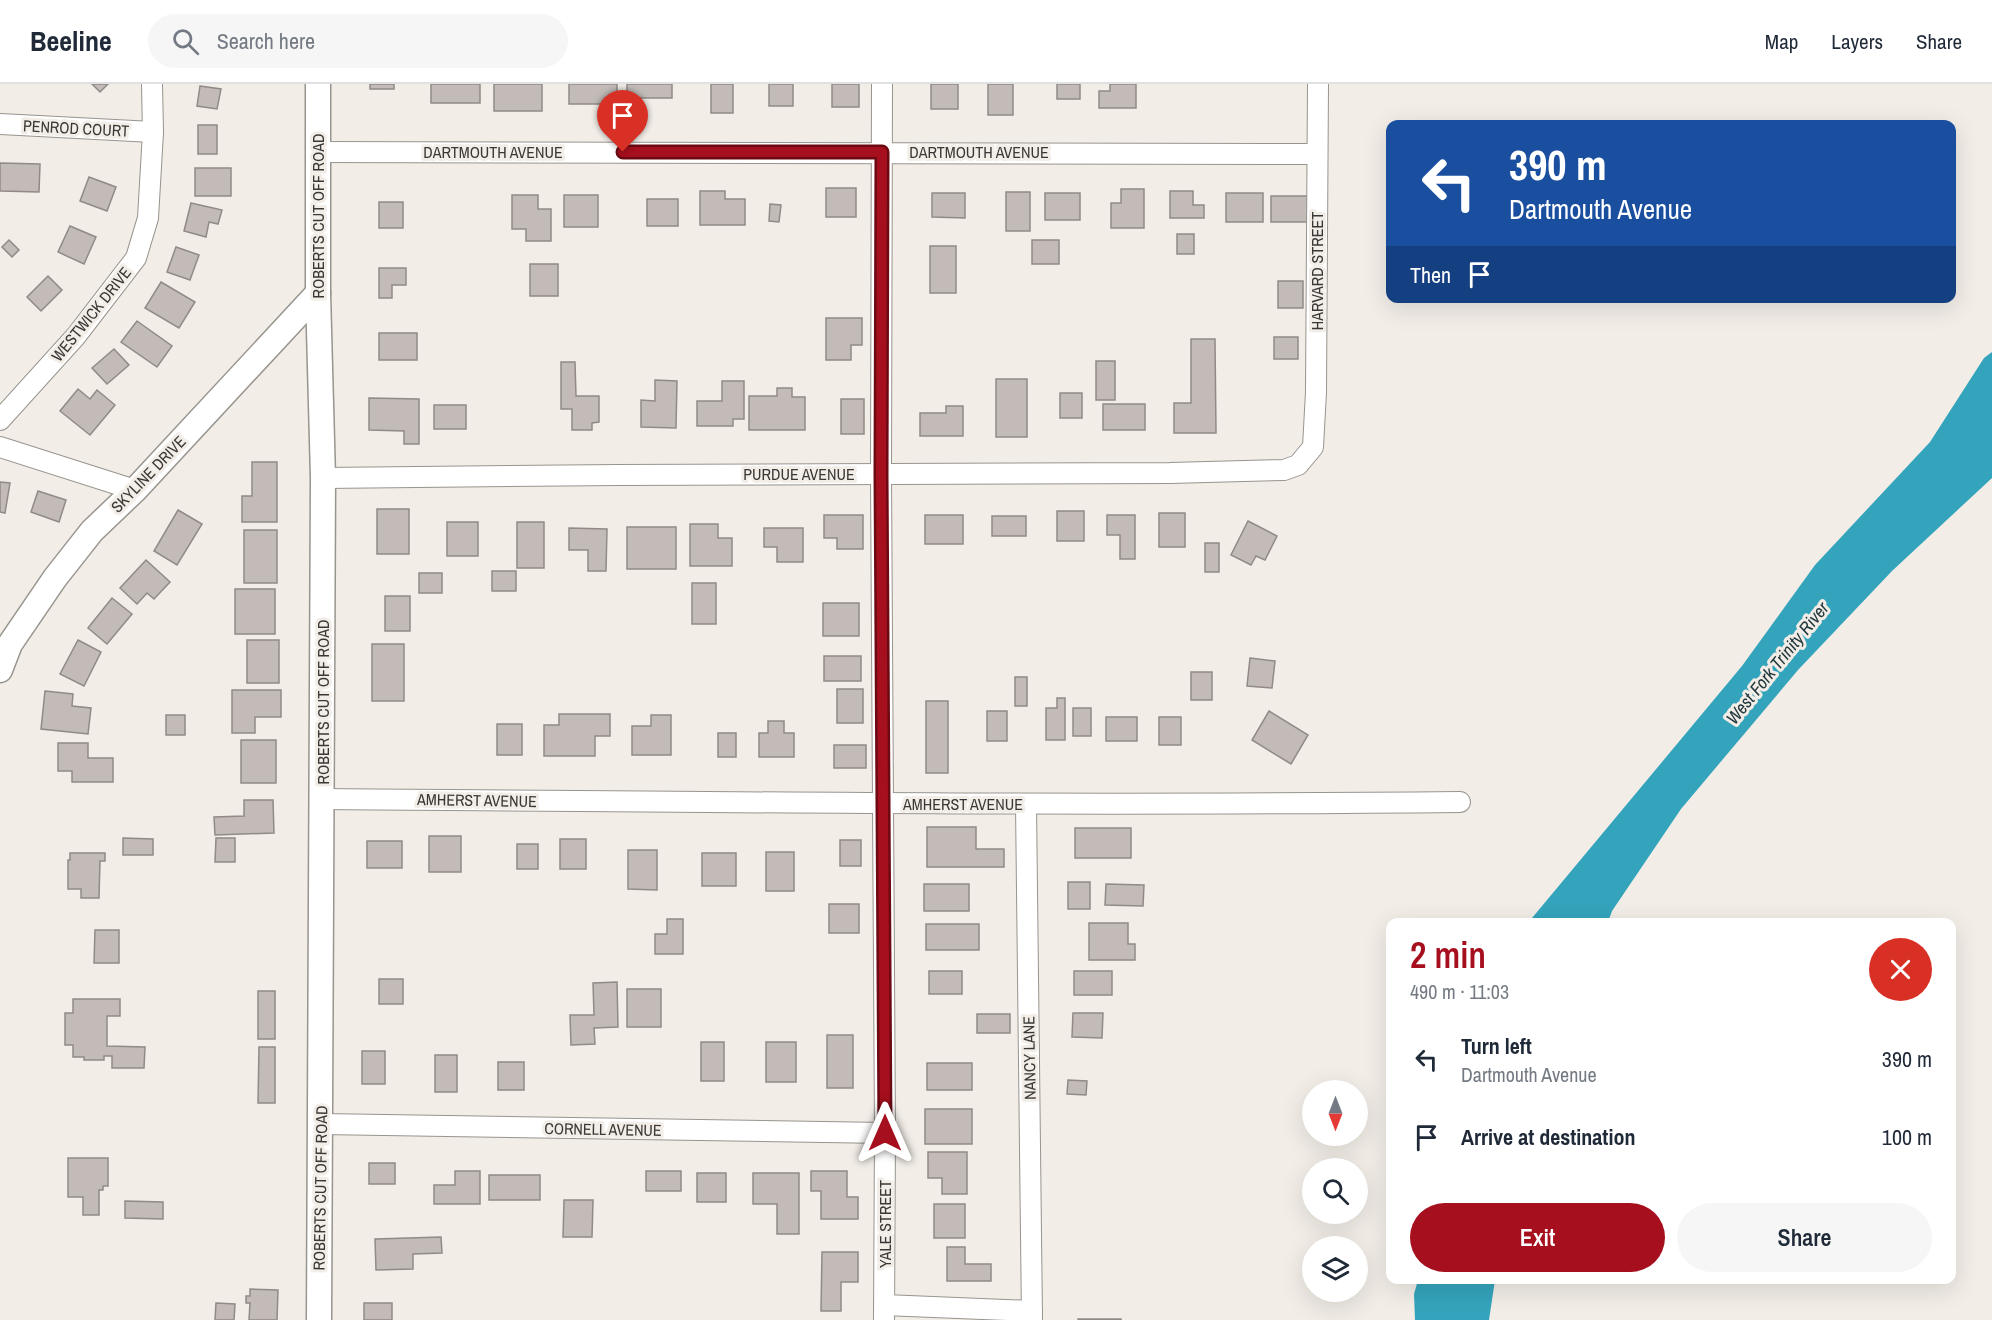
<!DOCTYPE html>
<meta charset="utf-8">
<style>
:root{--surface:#fff;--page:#f6f6f7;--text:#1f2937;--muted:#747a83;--line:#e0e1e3;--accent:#a60f1d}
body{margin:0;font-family:"Archivo Narrow",sans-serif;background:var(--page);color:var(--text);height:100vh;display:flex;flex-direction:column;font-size:22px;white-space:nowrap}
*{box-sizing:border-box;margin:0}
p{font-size:20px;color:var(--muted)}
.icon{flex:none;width:33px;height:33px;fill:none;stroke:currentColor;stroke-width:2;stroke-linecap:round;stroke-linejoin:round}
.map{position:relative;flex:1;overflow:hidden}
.details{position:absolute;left:1386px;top:834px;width:570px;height:366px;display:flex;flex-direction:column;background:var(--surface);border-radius:12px;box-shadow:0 6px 24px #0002}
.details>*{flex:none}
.hud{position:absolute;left:1386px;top:36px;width:570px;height:183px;border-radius:12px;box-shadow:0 6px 24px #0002;background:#1a4fa0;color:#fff;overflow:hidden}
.needle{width:39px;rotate:180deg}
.tools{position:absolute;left:1302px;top:996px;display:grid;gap:12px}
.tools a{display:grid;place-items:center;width:66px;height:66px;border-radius:50%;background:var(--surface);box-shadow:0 6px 24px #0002;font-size:30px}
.pin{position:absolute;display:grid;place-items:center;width:51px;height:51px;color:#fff;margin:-62px -26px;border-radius:50% 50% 50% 0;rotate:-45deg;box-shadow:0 0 6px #0007}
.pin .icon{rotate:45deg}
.me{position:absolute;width:66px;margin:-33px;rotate:0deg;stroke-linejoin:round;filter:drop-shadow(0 0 4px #0008)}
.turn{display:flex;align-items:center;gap:21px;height:126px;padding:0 24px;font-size:27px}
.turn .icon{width:78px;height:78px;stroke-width:2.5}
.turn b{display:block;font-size:42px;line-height:51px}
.then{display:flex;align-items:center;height:57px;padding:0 24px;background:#0003;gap:12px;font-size:22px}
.round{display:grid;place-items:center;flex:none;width:63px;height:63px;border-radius:32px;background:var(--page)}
.headline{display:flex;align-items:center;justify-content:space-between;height:102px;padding:0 24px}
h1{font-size:36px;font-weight:600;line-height:45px;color:var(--accent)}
.primary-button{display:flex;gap:12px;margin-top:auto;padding:12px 24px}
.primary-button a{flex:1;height:69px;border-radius:36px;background:var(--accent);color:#fff;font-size:24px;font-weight:600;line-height:69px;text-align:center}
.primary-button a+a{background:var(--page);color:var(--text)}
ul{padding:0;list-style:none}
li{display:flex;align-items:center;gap:18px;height:78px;padding:0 24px}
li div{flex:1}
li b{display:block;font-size:22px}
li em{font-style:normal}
header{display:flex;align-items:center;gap:36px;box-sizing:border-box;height:84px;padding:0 30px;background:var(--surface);border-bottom:2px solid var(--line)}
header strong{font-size:28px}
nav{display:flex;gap:33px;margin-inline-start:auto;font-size:21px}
.search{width:420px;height:54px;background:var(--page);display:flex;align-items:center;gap:15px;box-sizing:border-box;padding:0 21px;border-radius:33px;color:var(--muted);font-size:22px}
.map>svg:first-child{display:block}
.water{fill:#34a4bc}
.building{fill:#c2bbb8;stroke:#918a87;stroke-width:1.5}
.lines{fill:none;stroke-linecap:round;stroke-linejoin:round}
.minor-casing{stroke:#98948e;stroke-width:22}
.tertiary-casing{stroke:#98948e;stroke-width:27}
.minor{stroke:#fff;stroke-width:20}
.tertiary{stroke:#fff;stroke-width:24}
.route-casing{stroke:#6c0a13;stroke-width:15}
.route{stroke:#a60f1d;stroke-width:10}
.labels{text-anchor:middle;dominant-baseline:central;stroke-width:6;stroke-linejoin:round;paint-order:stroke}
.street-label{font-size:16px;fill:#3a3836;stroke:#f2ede7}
.water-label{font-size:18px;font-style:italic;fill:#20383e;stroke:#f2ede7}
</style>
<header>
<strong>Beeline</strong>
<div class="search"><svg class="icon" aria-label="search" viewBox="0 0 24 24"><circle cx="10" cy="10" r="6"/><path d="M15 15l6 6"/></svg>Search here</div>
<nav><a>Map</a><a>Layers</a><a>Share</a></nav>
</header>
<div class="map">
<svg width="1992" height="1236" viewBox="0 0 1992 1236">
<rect width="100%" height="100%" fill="#f2ede7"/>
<g class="water">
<polygon points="1992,268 1992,394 1892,487 1798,586 1681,725 1612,827 1608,838 1530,838 1532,834 1742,582 1815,481 1930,358 1984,274"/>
<polygon points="1418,1196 1495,1196 1489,1236 1415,1236 1414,1210"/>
</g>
<g class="building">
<polygon points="92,0 108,0 100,8"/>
<rect x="370" y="0" width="24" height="5"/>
<rect x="431" y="0" width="49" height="19"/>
<rect x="494" y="0" width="48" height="27"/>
<rect x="569" y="0" width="48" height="20"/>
<rect x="627" y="0" width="45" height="14"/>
<rect x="711" y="0" width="22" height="29"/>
<rect x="769" y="0" width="24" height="22"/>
<rect x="832" y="0" width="27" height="23"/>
<rect x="931" y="0" width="27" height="25"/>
<rect x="988" y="0" width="25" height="31"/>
<rect x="1057" y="0" width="23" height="15"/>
<polygon points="1110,0 1136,0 1136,24 1099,24 1099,7 1110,7"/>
<polygon points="200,2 221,5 217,25 197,22"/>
<rect x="198" y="41" width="19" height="29"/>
<polygon points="0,79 40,80 39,108 0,107"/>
<rect x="195" y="84" width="36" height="28"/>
<polygon points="89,93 116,103 107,127 80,117"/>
<rect x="826" y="104" width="30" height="29"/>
<polygon points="1121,105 1144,105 1144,144 1111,144 1111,119 1121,119"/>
<polygon points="700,107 725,107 725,115 745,115 745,141 700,141"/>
<polygon points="1170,107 1193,107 1193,121 1204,121 1204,134 1170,134"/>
<rect x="1006" y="108" width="24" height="39"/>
<polygon points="932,109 965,109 965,134 932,133"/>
<rect x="1045" y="109" width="35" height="27"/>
<rect x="1226" y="109" width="37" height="29"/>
<polygon points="512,111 538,111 538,125 551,125 551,157 526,157 526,145 512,145"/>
<rect x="564" y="111" width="34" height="32"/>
<rect x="1271" y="112" width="38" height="26"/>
<rect x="647" y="115" width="31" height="27"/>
<rect x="379" y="118" width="24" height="26"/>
<polygon points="191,119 222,126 218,140 209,138 206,153 184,147"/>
<polygon points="770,120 781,121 779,138 769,137"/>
<polygon points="70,142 96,153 84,180 58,168"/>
<rect x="1177" y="150" width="17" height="20"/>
<polygon points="9,156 19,166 12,173 2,163"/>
<rect x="1032" y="156" width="27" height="24"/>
<rect x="930" y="162" width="26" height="47"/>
<polygon points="176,163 199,171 190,196 167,188"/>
<rect x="530" y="180" width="28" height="32"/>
<polygon points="379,184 406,184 406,201 392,201 392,214 379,214"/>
<polygon points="48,192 62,206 41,227 27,213"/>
<rect x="1278" y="197" width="25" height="27"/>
<polygon points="161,198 195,218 179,244 145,224"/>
<polygon points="826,234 862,234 862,261 851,261 851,276 826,276"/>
<polygon points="137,237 172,262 157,283 121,258"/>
<rect x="379" y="249" width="38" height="27"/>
<rect x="1274" y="253" width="24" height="22"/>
<polygon points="1191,255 1215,255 1216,349 1174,349 1174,319 1191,319"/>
<polygon points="114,265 129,281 107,300 92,284"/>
<rect x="1096" y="277" width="19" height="39"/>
<polygon points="561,278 575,278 576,312 599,312 599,338 592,339 592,346 572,346 572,325 561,325"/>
<rect x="996" y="295" width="31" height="58"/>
<polygon points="655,296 677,297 676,344 641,343 641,316 655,317"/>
<polygon points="722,297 744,297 744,335 733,335 733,342 697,342 697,317 722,317"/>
<polygon points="777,304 792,304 792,313 805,313 805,346 749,346 749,312 777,312"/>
<polygon points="78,305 90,315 97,306 115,321 90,351 60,327"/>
<rect x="1060" y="309" width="22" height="25"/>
<polygon points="369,314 419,315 419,360 404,360 404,347 369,346"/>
<rect x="841" y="315" width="23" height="35"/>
<rect x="1103" y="320" width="42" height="26"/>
<rect x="434" y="321" width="32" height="24"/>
<polygon points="946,322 963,322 963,352 920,352 920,329 946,329"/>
<polygon points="252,378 277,378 277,438 242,438 242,412 252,412"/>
<polygon points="0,398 10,399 5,429 0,428"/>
<polygon points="38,407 66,416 59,438 31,428"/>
<rect x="377" y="425" width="32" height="45"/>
<polygon points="178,426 202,440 177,481 154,467"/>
<rect x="1057" y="427" width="27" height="30"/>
<rect x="1159" y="429" width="26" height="34"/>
<polygon points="824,431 863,431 863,465 837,465 837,454 824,454"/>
<rect x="925" y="431" width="38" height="29"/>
<polygon points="1107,431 1135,431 1135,475 1120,475 1120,451 1107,451"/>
<rect x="992" y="432" width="34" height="20"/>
<polygon points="1248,437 1277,452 1265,476 1256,472 1251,481 1231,471"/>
<rect x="447" y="438" width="31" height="34"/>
<rect x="517" y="438" width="27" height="46"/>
<polygon points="690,440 718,440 718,454 732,454 732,482 690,482"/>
<rect x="627" y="443" width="49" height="42"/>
<polygon points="569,444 607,445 606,487 588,487 588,466 569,466"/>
<polygon points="764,444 803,444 803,478 777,478 777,463 764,463"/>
<rect x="244" y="446" width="33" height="53"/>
<rect x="1205" y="459" width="14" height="29"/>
<polygon points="146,476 170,498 154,515 147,509 137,520 120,504"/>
<rect x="492" y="487" width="24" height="20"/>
<rect x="419" y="489" width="23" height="20"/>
<rect x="692" y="499" width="24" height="41"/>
<rect x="235" y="505" width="40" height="45"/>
<rect x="385" y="512" width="25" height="35"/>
<polygon points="112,514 132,530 107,560 88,544"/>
<rect x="823" y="519" width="36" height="33"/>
<polygon points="78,556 101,568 84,602 60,590"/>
<rect x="247" y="556" width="32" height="43"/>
<rect x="372" y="560" width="32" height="57"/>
<rect x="824" y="572" width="37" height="25"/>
<polygon points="1250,574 1275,577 1272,604 1247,602"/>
<rect x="1191" y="588" width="21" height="28"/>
<rect x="1015" y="593" width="12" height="29"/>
<rect x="837" y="605" width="26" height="34"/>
<polygon points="232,606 281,606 281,633 255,633 255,649 232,649"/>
<polygon points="45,607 73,610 72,622 91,624 88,650 41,645"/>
<polygon points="1057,614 1065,614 1065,656 1046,656 1046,624 1057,624"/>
<rect x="926" y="617" width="22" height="72"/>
<rect x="1073" y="624" width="18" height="28"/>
<rect x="987" y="627" width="20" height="30"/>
<polygon points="1269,627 1308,651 1291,680 1252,656"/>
<polygon points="559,630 610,630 610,652 595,652 595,672 544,672 544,641 559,641"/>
<rect x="166" y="631" width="19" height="20"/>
<polygon points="651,631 671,631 671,671 632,671 632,642 651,642"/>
<rect x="1106" y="633" width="31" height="24"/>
<rect x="1159" y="633" width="22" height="28"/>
<polygon points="768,637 784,637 784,649 794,649 794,673 759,673 759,649 768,649"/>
<rect x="497" y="640" width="25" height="31"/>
<rect x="718" y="649" width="18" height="24"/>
<rect x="241" y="656" width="35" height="43"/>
<polygon points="58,659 88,659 88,674 113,674 113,698 72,698 72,687 58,687"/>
<rect x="834" y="661" width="32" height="23"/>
<polygon points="244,716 273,716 274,749 215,751 214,733 244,732"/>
<polygon points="927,743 976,743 976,765 1004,765 1004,783 927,783"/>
<rect x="1075" y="744" width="56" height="30"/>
<rect x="429" y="752" width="32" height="36"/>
<polygon points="123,754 153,755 153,771 123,771"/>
<polygon points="216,754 235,754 235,778 215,778"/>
<rect x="560" y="755" width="26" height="30"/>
<rect x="840" y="756" width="21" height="26"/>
<rect x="367" y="757" width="35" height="27"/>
<rect x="517" y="760" width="21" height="25"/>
<polygon points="628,766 657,766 657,806 628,805"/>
<rect x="766" y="768" width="28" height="39"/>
<polygon points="70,769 105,769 105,777 100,777 99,814 81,814 81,805 68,805 68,776 70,776"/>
<rect x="702" y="769" width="34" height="33"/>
<rect x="1068" y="798" width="22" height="27"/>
<rect x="924" y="800" width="45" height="27"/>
<polygon points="1106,800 1144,801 1143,822 1105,821"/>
<rect x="829" y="820" width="30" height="29"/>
<polygon points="667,835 683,835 683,870 655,870 655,850 667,850"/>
<polygon points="1089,839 1128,839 1128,860 1135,860 1135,876 1089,876"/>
<rect x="926" y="840" width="53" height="26"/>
<polygon points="95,846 119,846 119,879 94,879"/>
<rect x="929" y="887" width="33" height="23"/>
<rect x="1074" y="887" width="38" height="24"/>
<rect x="379" y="895" width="24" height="25"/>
<polygon points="617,898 618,943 594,944 595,960 571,961 570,931 594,931 593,899"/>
<rect x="627" y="905" width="34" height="38"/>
<rect x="258" y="907" width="17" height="48"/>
<polygon points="73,915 120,915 120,932 107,932 107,962 145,963 144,984 112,984 112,972 104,972 104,976 84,976 84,973 73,973 73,961 65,961 65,929 73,929"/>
<polygon points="1073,929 1103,929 1102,954 1072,953"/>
<rect x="977" y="930" width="33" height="19"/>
<rect x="827" y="951" width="26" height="53"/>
<rect x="701" y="958" width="23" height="39"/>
<rect x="766" y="958" width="30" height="40"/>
<polygon points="259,963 275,963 275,1019 258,1019"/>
<rect x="362" y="967" width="23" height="33"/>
<rect x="435" y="971" width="22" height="37"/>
<rect x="498" y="978" width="26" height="28"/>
<rect x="927" y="979" width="45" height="27"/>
<polygon points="1068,996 1087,997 1086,1011 1067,1010"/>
<rect x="925" y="1025" width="47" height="35"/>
<polygon points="928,1068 967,1068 967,1110 942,1110 942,1094 928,1094"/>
<polygon points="68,1074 108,1074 108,1102 103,1102 103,1106 99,1106 99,1131 83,1131 83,1113 68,1113"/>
<rect x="369" y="1079" width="26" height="21"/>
<polygon points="455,1087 480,1087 480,1120 434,1120 434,1101 455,1101"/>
<rect x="646" y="1087" width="35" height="20"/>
<polygon points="811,1087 847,1087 847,1113 858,1113 858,1135 821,1135 821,1107 811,1107"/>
<rect x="697" y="1089" width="29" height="29"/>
<polygon points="753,1089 799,1089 799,1150 777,1150 777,1120 753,1120"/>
<rect x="489" y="1091" width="51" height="25"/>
<polygon points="564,1116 593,1116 592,1153 563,1153"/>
<polygon points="125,1117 163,1118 163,1135 125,1134"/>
<rect x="934" y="1120" width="31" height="34"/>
<polygon points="441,1153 442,1169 413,1170 413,1185 376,1186 375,1155"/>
<polygon points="947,1163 965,1163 965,1180 991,1180 991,1197 947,1197"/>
<polygon points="822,1168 858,1168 858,1198 841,1198 841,1227 821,1227"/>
<polygon points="250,1205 278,1206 277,1236 249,1236 250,1219 246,1219 246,1212 250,1212"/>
<polygon points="216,1219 235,1220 234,1236 215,1236"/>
<rect x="364" y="1219" width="28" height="17"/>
<rect x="1078" y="1235" width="43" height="1"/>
</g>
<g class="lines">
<defs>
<g id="minor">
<polyline points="882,0 881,390 885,1049 884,1236"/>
<polyline points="0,40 153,48"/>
<polyline points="317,68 1317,70"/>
<polyline points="0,336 76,252 136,174 148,134 153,48 152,0"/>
<polyline points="0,363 135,406"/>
<polyline points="323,394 618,391 1170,389 1284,386 1298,381 1313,363 1316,308 1318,0"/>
<path d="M323,715C702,718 1081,722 1460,718"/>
<polyline points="1026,720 1032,1236"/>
<polyline points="321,1040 885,1049"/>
<polyline points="884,1221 1032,1227"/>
</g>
<g id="tertiary">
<polyline points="318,0 318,209 323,394 319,1236"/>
<polyline points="0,586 10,560 55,494 92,447 135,406 318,209"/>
</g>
</defs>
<use href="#minor" class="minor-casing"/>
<use href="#tertiary" class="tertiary-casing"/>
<use href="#minor" class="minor"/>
<use href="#tertiary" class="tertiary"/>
</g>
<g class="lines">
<defs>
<polyline id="route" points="623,68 882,68 881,390 885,1049"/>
</defs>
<use href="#route" class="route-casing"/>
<use href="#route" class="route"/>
</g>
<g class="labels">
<g class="street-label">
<text transform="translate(76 44) rotate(3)">PENROD COURT</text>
<text x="493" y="68">DARTMOUTH AVENUE</text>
<text x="979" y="68">DARTMOUTH AVENUE</text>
<text transform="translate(318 132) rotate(-90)">ROBERTS CUT OFF ROAD</text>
<text transform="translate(1317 187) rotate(-90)">HARVARD STREET</text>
<text transform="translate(91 230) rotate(-51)">WESTWICK DRIVE</text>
<text transform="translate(148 390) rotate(-46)">SKYLINE DRIVE</text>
<text x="799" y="390">PURDUE AVENUE</text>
<text transform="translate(323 618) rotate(-90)">ROBERTS CUT OFF ROAD</text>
<text transform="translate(477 716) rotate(1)">AMHERST AVENUE</text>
<text x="963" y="720">AMHERST AVENUE</text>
<text transform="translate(1029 974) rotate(-91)">NANCY LANE</text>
<text transform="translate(603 1045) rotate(1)">CORNELL AVENUE</text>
<text transform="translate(320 1104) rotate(-89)">ROBERTS CUT OFF ROAD</text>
<text transform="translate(885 1140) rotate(-90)">YALE STREET</text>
</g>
<g class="water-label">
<text transform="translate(1777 579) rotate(-51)">West Fork Trinity River</text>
</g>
</g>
</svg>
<div class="tools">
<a><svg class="needle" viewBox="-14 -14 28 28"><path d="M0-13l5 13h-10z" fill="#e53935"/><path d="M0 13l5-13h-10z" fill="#747a83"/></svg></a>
<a><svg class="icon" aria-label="search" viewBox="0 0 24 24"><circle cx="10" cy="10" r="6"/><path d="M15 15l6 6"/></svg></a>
<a><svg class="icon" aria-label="layers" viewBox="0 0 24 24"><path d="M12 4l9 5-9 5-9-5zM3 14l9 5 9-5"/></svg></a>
</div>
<div class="pin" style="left:623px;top:68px;background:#d93025"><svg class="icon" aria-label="arrive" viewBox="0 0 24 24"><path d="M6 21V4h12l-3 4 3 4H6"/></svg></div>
<svg class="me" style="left:885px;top:1049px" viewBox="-20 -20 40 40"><path d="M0-17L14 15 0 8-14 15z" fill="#a60f1d" stroke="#fff" stroke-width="4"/></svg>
<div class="hud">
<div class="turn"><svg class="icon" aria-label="left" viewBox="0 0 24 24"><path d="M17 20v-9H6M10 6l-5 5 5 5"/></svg><div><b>390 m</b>Dartmouth Avenue</div></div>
<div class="then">Then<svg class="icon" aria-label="arrive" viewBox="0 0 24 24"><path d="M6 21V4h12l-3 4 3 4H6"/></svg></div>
</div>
<section class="details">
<div class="headline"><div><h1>2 min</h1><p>490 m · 11:03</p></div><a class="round" style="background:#d93025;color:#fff"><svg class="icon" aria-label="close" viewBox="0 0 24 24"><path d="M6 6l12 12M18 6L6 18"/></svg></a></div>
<ul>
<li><svg class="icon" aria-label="left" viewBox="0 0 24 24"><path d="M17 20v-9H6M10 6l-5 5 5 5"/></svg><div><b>Turn left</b><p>Dartmouth Avenue</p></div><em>390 m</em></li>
<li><svg class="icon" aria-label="arrive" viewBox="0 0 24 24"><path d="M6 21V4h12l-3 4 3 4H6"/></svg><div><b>Arrive at destination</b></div><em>100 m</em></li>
</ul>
<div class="primary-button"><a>Exit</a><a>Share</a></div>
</section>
</div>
